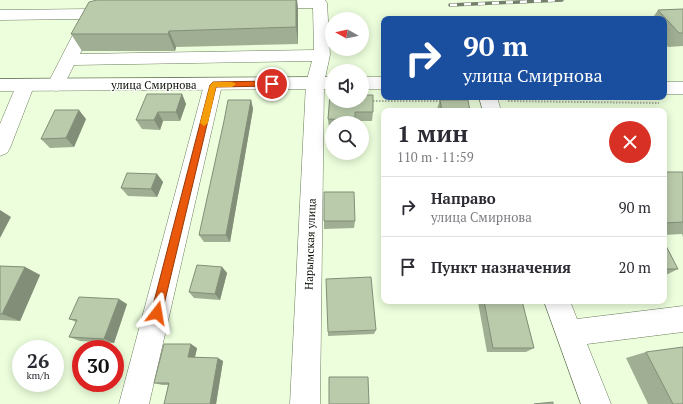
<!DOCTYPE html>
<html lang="ru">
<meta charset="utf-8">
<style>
:root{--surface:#fff;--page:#f7f7f7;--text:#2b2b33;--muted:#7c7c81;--line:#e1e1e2}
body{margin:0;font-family:"PT Serif",serif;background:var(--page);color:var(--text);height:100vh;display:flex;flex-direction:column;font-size:15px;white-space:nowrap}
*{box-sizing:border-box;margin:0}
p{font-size:13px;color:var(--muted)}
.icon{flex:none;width:22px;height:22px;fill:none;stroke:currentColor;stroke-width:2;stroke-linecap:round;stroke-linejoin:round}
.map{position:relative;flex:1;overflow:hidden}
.side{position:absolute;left:381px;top:108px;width:286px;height:196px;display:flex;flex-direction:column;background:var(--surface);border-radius:8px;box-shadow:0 2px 10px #0003}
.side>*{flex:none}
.banner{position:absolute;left:381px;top:16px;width:286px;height:84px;border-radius:8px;box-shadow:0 2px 10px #0003;background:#1a4fa0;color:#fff;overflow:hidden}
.needle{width:26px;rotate:278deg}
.buttons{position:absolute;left:325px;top:12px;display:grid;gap:8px}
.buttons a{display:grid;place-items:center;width:44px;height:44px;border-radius:50%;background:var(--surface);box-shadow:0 2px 10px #0003;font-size:20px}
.speed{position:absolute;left:12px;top:340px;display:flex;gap:8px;font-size:20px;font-weight:700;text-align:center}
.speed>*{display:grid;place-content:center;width:52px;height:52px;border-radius:50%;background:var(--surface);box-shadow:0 2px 10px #0003;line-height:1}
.speed small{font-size:10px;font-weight:400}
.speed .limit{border:6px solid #d22;background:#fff;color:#111}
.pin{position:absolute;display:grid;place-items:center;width:34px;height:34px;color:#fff;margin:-17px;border:2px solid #fff;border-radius:50%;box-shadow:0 1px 4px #0007}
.me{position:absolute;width:44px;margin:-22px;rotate:14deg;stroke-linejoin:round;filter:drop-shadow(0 0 3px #0008)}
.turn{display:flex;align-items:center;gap:14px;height:84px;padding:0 16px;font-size:18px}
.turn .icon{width:52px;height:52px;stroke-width:2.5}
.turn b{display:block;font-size:28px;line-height:34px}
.round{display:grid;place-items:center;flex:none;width:42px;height:42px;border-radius:21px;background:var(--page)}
.head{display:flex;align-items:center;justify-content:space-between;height:68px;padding:0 16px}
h1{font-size:24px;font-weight:700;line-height:30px}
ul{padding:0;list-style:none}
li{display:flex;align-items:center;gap:12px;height:60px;padding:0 16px;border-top:1px solid var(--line)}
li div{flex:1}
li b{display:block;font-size:15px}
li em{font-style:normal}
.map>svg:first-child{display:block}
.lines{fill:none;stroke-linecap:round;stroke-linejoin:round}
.minor-casing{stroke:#6b7b5d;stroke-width:1}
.major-casing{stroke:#6b7b5d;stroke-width:1}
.path{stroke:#a3b197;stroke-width:2;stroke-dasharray:1.5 1.5;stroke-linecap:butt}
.minor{fill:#fff;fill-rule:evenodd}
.major{fill:#fff;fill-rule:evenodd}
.rail-casing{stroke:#74806b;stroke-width:3.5}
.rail{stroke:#fff;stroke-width:2.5;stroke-dasharray:7;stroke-linecap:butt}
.wall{fill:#a0af93}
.shaded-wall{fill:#828e78}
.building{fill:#bacbab;stroke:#828e78}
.route{fill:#ea580c;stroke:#983908}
.slow{fill:#f59e0b}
.labels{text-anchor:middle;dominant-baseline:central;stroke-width:3;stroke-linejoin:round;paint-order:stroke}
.street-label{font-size:11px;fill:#090f05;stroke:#fff}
</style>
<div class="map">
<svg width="683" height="404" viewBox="0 0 683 404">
<rect width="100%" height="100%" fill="#ecfedc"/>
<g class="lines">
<defs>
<g id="minor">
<polygon points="282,0 325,0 327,3 330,55 324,83 320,404 290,404 306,83 312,61 74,65 62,89 56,91 50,89 47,85 81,19 0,20 0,10 91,9 110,5 115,7 118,10 115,13 98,17 80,54 314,50 313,8 268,9 263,8 261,5 263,2"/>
<polygon points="213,79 219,81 222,85 149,404 119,404 204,85 207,81"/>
<polygon points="25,80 31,82 34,86 10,148 7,153 0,156 0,124 16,86 19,82"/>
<polygon points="479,97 497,97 501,111 483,111"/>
<polygon points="544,301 570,301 577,319 683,306 683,332 587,344 611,404 581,404"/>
</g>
<g id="major">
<polygon points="332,77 332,89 0,91 0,79"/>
<rect x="362" y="77" width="22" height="12"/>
<rect x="664" y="82" width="19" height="12"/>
</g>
</defs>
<use href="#minor" class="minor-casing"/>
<use href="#major" class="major-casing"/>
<g class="path">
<polyline points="370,101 441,101"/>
<polyline points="508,101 659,103"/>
</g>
<use href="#minor" class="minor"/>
<use href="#major" class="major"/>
<defs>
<polyline id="rail" points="450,5 562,0"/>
</defs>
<use href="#rail" class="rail-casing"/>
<use href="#rail" class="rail"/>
</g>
<g class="wall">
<polygon points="97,0 297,0 298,10 298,44 176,47 175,51 82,51 71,34"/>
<polygon points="683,9 683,46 668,47 664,42 664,19 652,19 658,10"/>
<polygon points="182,94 186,104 180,121 163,121 160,130 142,129 136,120"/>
<polygon points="330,94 373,112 372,121 355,121 355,123 332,123 332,128 329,128 328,119"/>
<polygon points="251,100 253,109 230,242 204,242 199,235"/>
<polygon points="440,100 470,111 437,111 437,109"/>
<polygon points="86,119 74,147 50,148 41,139"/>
<polygon points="664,172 683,172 683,237 682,234 664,235"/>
<polygon points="157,174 163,182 157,197 128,196 121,188"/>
<polygon points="324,221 355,221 354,228 324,229"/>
<polygon points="664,242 678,269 664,276"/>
<polygon points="0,266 25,267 40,275 20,321 0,320"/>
<polygon points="222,267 227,273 220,300 194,298 189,292"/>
<polygon points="478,301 522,301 534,348 526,352 487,352 478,302"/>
<polygon points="127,304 114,343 80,341 69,337 76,322 69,319"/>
<polygon points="376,330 374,334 328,336 328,332"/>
<polygon points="197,348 195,357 223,361 216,404 164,404 168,385 162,385 154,383"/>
<polygon points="646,352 683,404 648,404 626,358"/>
</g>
<g class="shaded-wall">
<polygon points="296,0 297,0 298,10 298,44 296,27"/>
<polygon points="169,31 176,47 175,51 168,34"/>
<polygon points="182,94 186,104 180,121 176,112"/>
<polygon points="251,100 253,109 230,242 226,235"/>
<polygon points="79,110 86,119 74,147 66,138"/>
<polygon points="158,112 163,121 160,130 154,120"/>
<polygon points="157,174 163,182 157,197 151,189"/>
<polygon points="0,210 11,217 0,238"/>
<polygon points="25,267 40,275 20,321 2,314"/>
<polygon points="222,267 227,273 220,300 215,294"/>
<polygon points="119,299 127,304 114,343 104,339"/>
<polygon points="191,344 197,348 194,361 188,357"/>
<polygon points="218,358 223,361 216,404 210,404"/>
</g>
<g class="building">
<polygon points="97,0 296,0 296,27 169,31 168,34 71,34 89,2"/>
<polygon points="683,9 683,33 679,33 658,10"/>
<polygon points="147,94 182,94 176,112 158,112 154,120 136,120"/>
<polygon points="330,94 332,94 332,101 362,101 362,95 373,95 373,112 355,112 355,120 328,119"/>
<polygon points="228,100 251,100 226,235 199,235 224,121"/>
<polygon points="440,100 468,100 470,111 442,111"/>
<polygon points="55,110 79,110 66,138 41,139"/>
<polygon points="664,172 683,172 683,222 664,223"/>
<polygon points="127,173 157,174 151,189 121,188"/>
<polygon points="324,192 354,192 355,221 324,221"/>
<polygon points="664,242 678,269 664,269"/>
<polygon points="197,265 222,267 215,294 189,292"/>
<polygon points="0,266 25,267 2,314 0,314"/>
<polygon points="371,277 376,330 328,332 326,279"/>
<polygon points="79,297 119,299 104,339 69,337 77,320 69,319"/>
<polygon points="484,301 522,301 534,348 493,348"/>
<polygon points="164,344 191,344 188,357 218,358 210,404 164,404 169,383 154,383"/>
<polygon points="683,347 683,404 673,404 646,352"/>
<polygon points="329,377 368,377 369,404 329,404"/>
<polygon points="553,402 553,404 534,404"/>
</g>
<polygon class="route" points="272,81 275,84 274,86 216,87 162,313 161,317 157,318 153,317 151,313 210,85 213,82"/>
<polygon class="slow" points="213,82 232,82 236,84 232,87 216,87 208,123 204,126 200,123 210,85"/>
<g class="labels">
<g class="street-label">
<text x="154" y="85">улица Смирнова</text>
<text transform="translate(310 244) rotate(-88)">Нарымская улица</text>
</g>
</g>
</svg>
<div class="buttons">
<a><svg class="needle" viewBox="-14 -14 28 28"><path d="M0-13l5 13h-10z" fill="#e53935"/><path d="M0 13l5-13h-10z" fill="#7c7c81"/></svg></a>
<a><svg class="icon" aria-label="sound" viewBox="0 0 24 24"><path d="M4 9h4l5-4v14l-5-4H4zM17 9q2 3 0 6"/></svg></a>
<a><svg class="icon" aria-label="search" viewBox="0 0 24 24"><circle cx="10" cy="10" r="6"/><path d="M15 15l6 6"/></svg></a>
</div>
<div class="speed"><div>26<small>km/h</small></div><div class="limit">30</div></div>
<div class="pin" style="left:272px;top:84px;background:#d93025"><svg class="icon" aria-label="arrive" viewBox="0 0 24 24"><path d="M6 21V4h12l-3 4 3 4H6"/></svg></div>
<svg class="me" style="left:157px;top:313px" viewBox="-20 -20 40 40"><path d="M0-17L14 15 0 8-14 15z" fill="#ea580c" stroke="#fff" stroke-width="4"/></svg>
<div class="banner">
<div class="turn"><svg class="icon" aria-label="right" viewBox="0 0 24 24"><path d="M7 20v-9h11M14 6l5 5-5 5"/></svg><div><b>90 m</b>улица Смирнова</div></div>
</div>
<section class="side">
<div class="head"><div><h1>1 мин</h1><p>110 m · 11:59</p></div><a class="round" style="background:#d93025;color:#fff"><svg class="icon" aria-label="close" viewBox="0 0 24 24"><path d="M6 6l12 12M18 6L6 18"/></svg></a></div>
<ul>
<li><svg class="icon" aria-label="right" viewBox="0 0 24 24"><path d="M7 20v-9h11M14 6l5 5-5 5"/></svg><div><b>Направо</b><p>улица Смирнова</p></div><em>90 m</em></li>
<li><svg class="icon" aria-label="arrive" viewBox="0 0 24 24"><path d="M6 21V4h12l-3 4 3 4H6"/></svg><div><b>Пункт назначения</b></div><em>20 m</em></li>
</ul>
</section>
</div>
